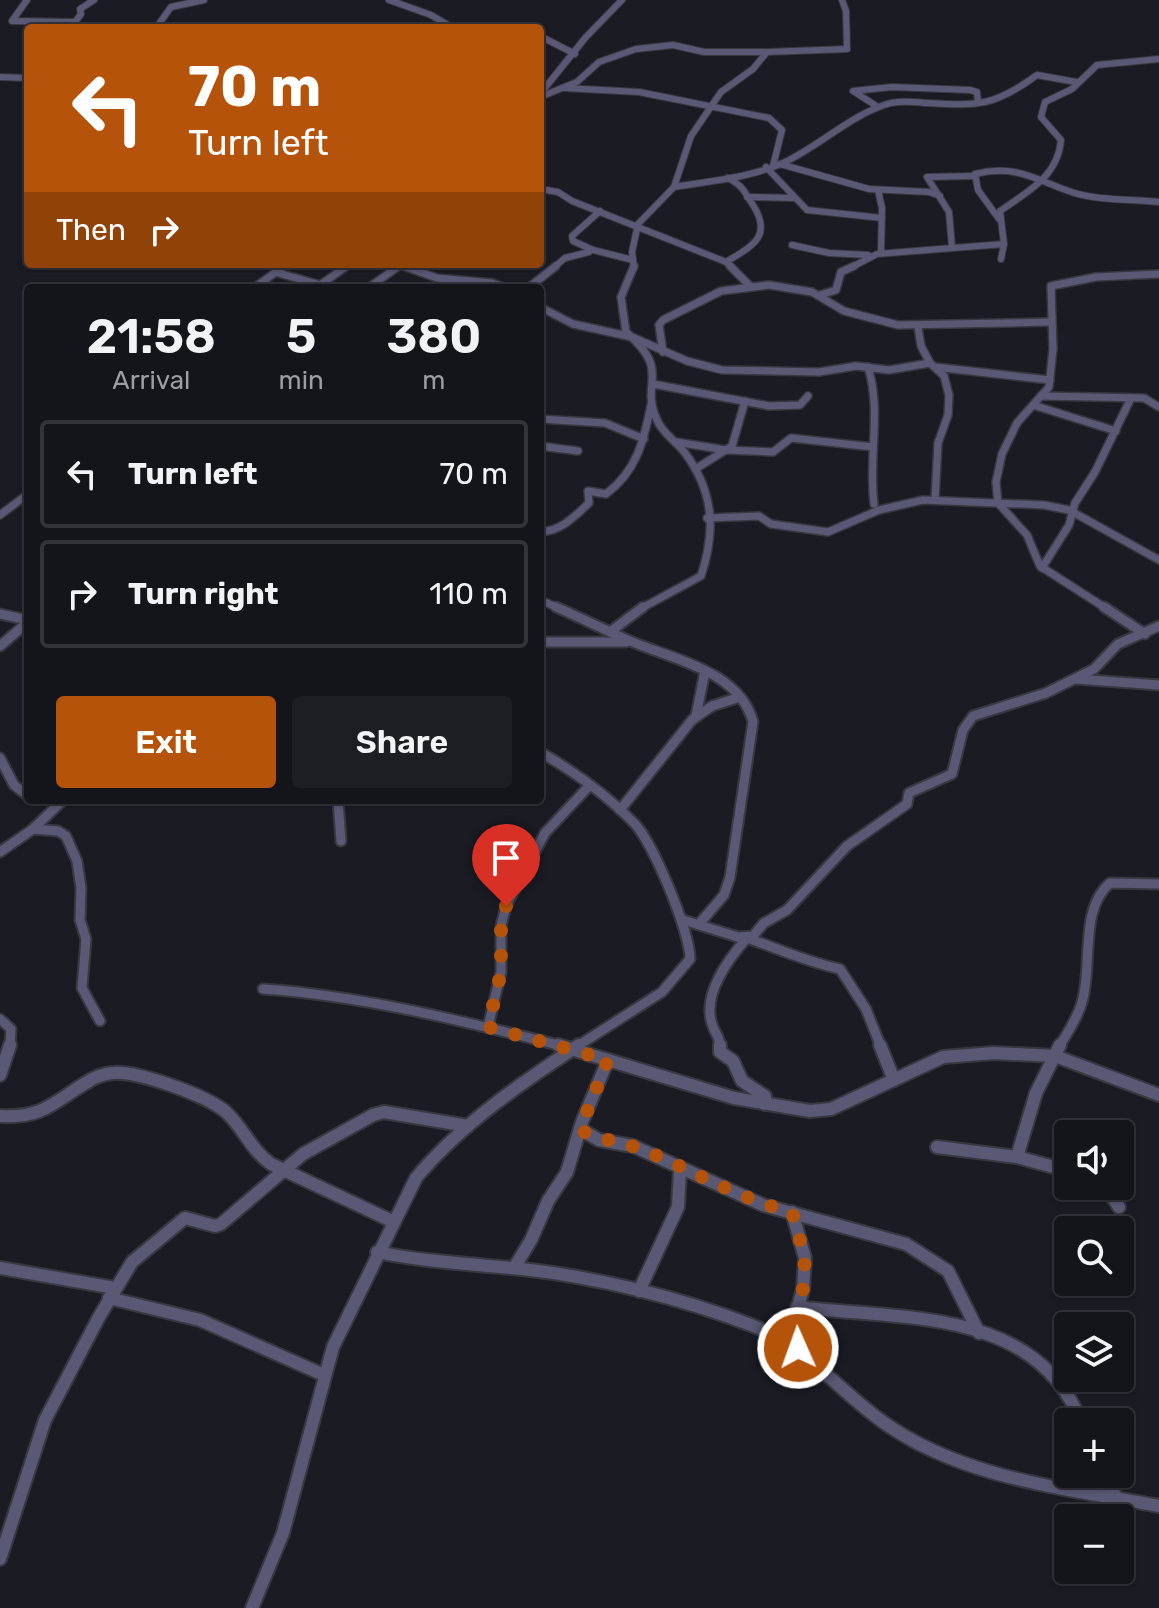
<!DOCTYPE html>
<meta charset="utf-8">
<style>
:root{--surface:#14141b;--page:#1d1d24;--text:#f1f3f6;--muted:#9d9ea3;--line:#33333a;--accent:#b45309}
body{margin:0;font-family:Rubik,sans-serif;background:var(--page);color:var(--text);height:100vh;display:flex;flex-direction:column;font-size:30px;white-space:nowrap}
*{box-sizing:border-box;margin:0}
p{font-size:26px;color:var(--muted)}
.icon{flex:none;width:44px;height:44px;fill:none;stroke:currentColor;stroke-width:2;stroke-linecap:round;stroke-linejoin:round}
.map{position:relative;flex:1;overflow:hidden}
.drawer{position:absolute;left:24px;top:284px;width:520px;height:520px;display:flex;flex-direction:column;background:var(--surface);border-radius:8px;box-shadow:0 2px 6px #0004,0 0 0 2px var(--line)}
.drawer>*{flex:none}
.banner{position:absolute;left:24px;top:24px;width:520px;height:244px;border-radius:8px;box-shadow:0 2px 6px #0004,0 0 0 2px var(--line);background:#b45309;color:#fff;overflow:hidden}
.tools{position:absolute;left:1054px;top:1120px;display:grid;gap:16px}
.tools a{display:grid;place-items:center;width:80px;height:80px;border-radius:8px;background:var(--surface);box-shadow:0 2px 6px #0004,0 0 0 2px var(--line);font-size:40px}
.pin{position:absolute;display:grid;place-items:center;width:68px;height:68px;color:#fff;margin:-82px -34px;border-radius:50% 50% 50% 0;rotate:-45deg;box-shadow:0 0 8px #0007}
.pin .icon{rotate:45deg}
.me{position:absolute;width:88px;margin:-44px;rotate:358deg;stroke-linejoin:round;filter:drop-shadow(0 0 6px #0008)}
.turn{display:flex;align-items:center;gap:28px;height:168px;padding:0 32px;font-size:36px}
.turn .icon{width:104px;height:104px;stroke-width:2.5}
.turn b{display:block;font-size:56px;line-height:68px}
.then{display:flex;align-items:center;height:76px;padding:0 32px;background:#0003;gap:16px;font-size:30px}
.eta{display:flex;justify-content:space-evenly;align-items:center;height:136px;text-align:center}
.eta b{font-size:48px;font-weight:600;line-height:56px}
.button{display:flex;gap:16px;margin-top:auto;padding:16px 32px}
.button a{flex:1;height:92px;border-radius:8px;background:var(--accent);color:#fff;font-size:32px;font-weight:600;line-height:92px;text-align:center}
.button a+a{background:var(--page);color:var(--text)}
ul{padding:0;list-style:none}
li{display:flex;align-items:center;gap:24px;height:108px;margin:0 16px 12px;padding:0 16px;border:4px solid var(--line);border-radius:8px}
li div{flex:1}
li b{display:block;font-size:30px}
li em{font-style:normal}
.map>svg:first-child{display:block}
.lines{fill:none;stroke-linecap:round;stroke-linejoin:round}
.minor-far3-casing{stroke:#383841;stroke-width:8}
.minor-far2-casing{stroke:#383841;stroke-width:10}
.minor-far1-casing{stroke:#383841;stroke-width:13}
.minor-casing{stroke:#383841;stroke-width:16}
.minor-far3{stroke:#5a5975;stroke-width:6}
.minor-far2{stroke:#5a5975;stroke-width:7}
.minor-far1{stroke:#5a5975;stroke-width:9}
.minor{stroke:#5a5975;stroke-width:12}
.route{stroke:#b45309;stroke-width:14;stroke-dasharray:0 25.2}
</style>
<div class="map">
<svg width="1159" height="1608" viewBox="0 0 1159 1608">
<rect width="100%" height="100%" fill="#1b1b24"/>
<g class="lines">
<defs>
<g id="minor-far3">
<polyline points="27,0 12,21 75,22"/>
<polyline points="389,0 431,15 453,28"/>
<polyline points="73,25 81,14 80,9 94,0"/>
<polyline points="156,28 171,7 204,0"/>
<polyline points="404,28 445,27"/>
<polyline points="540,36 575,54"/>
<polyline points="0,77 28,78"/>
<polyline points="564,88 639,92 769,118 782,130 773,166"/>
<polyline points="540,94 586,37 622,0"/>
<polyline points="540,97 577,82 599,62 636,49 673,45 704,52 767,52"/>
<polyline points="878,107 853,91 892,87 970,90 977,92 978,103"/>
<polyline points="780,164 869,189 929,192 940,196"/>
<polyline points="766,167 807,210 882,218"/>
<path d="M674,187C710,181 749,178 783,163C818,147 847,118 884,105C898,100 914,102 927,103C979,106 995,106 1037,75L1076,82"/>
<polyline points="540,189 558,192 572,201 726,262 733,268"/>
<polyline points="878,190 882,208 881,253"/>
<polyline points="747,197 794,198"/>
<polyline points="600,211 572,236 573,241 593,250 633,260"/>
<path d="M999,219L978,190L975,174C1019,163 1040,183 1078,194C1103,201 1133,199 1159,202"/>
<polyline points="792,245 829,253 868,255"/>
<polyline points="952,247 949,212 927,177 974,176"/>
<path d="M1001,259L1004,244L1000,211C1027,192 1058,177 1061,140L1041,117L1045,102L1072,89L1097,65L1159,59"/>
<path d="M726,262C752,246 773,237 753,205C743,190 744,187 728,178"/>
<polyline points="399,264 409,268"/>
<polyline points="281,268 286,264"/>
<polyline points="344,268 349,264"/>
<polyline points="396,268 400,265"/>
<polyline points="553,268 565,258 589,252"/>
<polyline points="634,268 632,252 638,224 674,187 691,136 721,92 753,69 767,52 847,49 846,11 842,0"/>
<polyline points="850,268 877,254 1004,244"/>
</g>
<g id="minor-far2">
<polyline points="403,266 437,278 492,283 506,288"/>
<path d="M634,266L621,297L626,332C673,373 639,381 657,420C662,433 677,442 685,453C714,492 716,531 701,576L640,609"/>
<polyline points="730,266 750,286"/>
<polyline points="275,272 331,288"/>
<polyline points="320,285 347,266"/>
<polyline points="254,288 284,266"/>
<polyline points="368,288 399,266"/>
<polyline points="528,288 556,266"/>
<polyline points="820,295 836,290 841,272 854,266"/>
<polyline points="540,307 573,324 632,337 687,361 722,370 819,372 856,366 889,370 930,363"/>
<polyline points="918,327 921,346 930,363 944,376 949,395 948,415 938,443 935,499"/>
<polyline points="663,352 659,325 663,320 721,291 769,285 812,292 844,311 898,325 1051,322"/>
<path d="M868,367C882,412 868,456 874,504"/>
<polyline points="935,367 1050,380"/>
<polyline points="653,384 769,406 800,405 808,396"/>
<polyline points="1041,396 1144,398 1159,407"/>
<polyline points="1033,405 1116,431"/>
<polyline points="540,419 605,423 644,439"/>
<polyline points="676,442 726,450 773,452 791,438 873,447"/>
<polyline points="540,446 578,451"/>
<polyline points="697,468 732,446 745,401"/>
<polyline points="0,515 28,494"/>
<polyline points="707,518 759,516 771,524 828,532 879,510 923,500 1044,505 1069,510 1159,560"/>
<path d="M540,532C561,531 574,517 589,503L588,491L606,494C637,471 644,440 651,405"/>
<polyline points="1042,568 1069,525 1075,503 1095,472 1131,398"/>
<polyline points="540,600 561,609"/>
<polyline points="1107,609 1040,566 1027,535 998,503 996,482 1002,454 1017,423 1049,387 1053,349 1051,286 1096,277 1159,274"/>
</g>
<g id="minor-far1">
<path d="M556,607C581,618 605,630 630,641C672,659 740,671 753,722L730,877L724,895L699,924"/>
<polyline points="1104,607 1145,634"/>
<polyline points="0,614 28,620"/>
<polyline points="610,632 643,607"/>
<polyline points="540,642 626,642"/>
<polyline points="0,646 28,622"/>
<polyline points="1076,679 1159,685"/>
<polyline points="696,716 705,671"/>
<path d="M540,752C573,771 607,795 634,823C653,842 690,932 690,959L662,992L576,1047"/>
<polyline points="0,758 14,785 28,796"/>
<polyline points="338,800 341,841"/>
<polyline points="620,810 692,720 712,706 740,697"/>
<polyline points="33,829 58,831 66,836 77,861 81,888 80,920 86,939 82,988 100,1021"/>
<polyline points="0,852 33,829 63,800"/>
<polyline points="683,920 738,937 753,936 764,923 787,910 847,846 907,804 909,793 952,774 963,730 973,716 1046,693 1094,669 1118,644 1159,626"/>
<path d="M263,989C365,996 467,1022 566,1047"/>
<polyline points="0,1019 11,1029 10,1047"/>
<polyline points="488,1027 501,972 501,926 506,906 545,833 590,785"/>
<path d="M720,1047C720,1036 715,1034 712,1024C702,994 729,958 747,938C779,949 807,962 840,969L866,1009L881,1047"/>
<path d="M1059,1047C1067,1033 1078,1018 1082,1002C1093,966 1079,909 1110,883L1159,884"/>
</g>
<g id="minor">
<polyline points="558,1045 734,1098 810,1111 831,1109 943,1057 994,1053 1055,1056 1159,1095"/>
<polyline points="720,1045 720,1052 733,1061 742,1081 765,1096 765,1104"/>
<polyline points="880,1045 894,1080"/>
<polyline points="0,1075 10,1045"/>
<path d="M0,1116C45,1118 53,1102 89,1081C95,1077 104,1074 112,1073C136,1070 209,1096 227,1113C244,1129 251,1150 271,1164L394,1222"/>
<polyline points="580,1129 599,1140 633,1146 763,1205 906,1244 948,1271 979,1333"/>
<polyline points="937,1147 1017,1157 1068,1171"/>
<polyline points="1017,1157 1036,1093 1060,1045"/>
<polyline points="1105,1186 1119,1207"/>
<polyline points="792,1212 805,1258 803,1289 796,1314 798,1348"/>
<path d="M377,1252C425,1262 473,1264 522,1269C596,1277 681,1298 751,1325C804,1345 837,1389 883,1422C963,1479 1065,1488 1159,1506"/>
<polyline points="0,1268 115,1288"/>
<polyline points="514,1268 531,1240 548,1201 567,1172 582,1122 608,1060"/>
<polyline points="639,1291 678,1207 680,1169"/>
<polyline points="109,1298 200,1320 324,1375"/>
<path d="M797,1307C898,1320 1036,1306 1081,1422"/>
<polyline points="1102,1474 1117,1498"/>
<polyline points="0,1559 45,1420 99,1317 132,1262 185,1218 215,1226 221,1224 303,1154 373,1115 384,1112 468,1126"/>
<path d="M252,1608L283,1533L333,1347L416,1178C460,1125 521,1083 579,1045"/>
</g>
</defs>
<use href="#minor-far3" class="minor-far3-casing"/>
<use href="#minor-far2" class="minor-far2-casing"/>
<use href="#minor-far1" class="minor-far1-casing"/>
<use href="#minor" class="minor-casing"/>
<use href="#minor-far3" class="minor-far3"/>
<use href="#minor-far2" class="minor-far2"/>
<use href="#minor-far1" class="minor-far1"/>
<use href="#minor" class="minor"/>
</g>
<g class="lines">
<path class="route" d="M506,906L501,926V972L488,1027L608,1060L580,1129C597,1142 613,1138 632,1146C688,1166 731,1197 792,1212L805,1258L803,1289L796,1311L798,1348"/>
</g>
</svg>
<div class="tools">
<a><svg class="icon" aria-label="sound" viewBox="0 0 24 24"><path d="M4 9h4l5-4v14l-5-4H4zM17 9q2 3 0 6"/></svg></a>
<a><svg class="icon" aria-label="search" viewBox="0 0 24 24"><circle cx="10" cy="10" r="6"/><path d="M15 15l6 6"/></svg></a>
<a><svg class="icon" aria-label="layers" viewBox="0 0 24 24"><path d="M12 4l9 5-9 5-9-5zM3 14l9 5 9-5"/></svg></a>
<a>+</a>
<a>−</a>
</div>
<div class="pin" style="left:506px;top:906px;background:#d93025"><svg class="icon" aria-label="arrive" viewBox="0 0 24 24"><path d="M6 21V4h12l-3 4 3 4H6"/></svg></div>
<svg class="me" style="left:798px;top:1348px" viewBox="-20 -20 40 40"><circle r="17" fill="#b45309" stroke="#fff" stroke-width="3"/><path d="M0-11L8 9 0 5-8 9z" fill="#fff"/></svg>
<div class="banner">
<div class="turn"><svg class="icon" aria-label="left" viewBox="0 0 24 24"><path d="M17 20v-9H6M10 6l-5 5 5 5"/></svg><div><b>70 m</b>Turn left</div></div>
<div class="then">Then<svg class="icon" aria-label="right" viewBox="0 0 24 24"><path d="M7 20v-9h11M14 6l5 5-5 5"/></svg></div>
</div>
<section class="drawer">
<div class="eta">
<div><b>21:58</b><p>Arrival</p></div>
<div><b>5</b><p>min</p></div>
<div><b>380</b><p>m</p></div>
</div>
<ul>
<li><svg class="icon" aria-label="left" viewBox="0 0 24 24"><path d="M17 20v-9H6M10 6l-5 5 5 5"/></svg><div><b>Turn left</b></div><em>70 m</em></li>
<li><svg class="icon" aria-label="right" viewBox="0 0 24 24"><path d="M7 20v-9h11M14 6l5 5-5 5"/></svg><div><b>Turn right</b></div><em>110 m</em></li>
</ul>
<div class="button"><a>Exit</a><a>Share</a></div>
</section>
</div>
